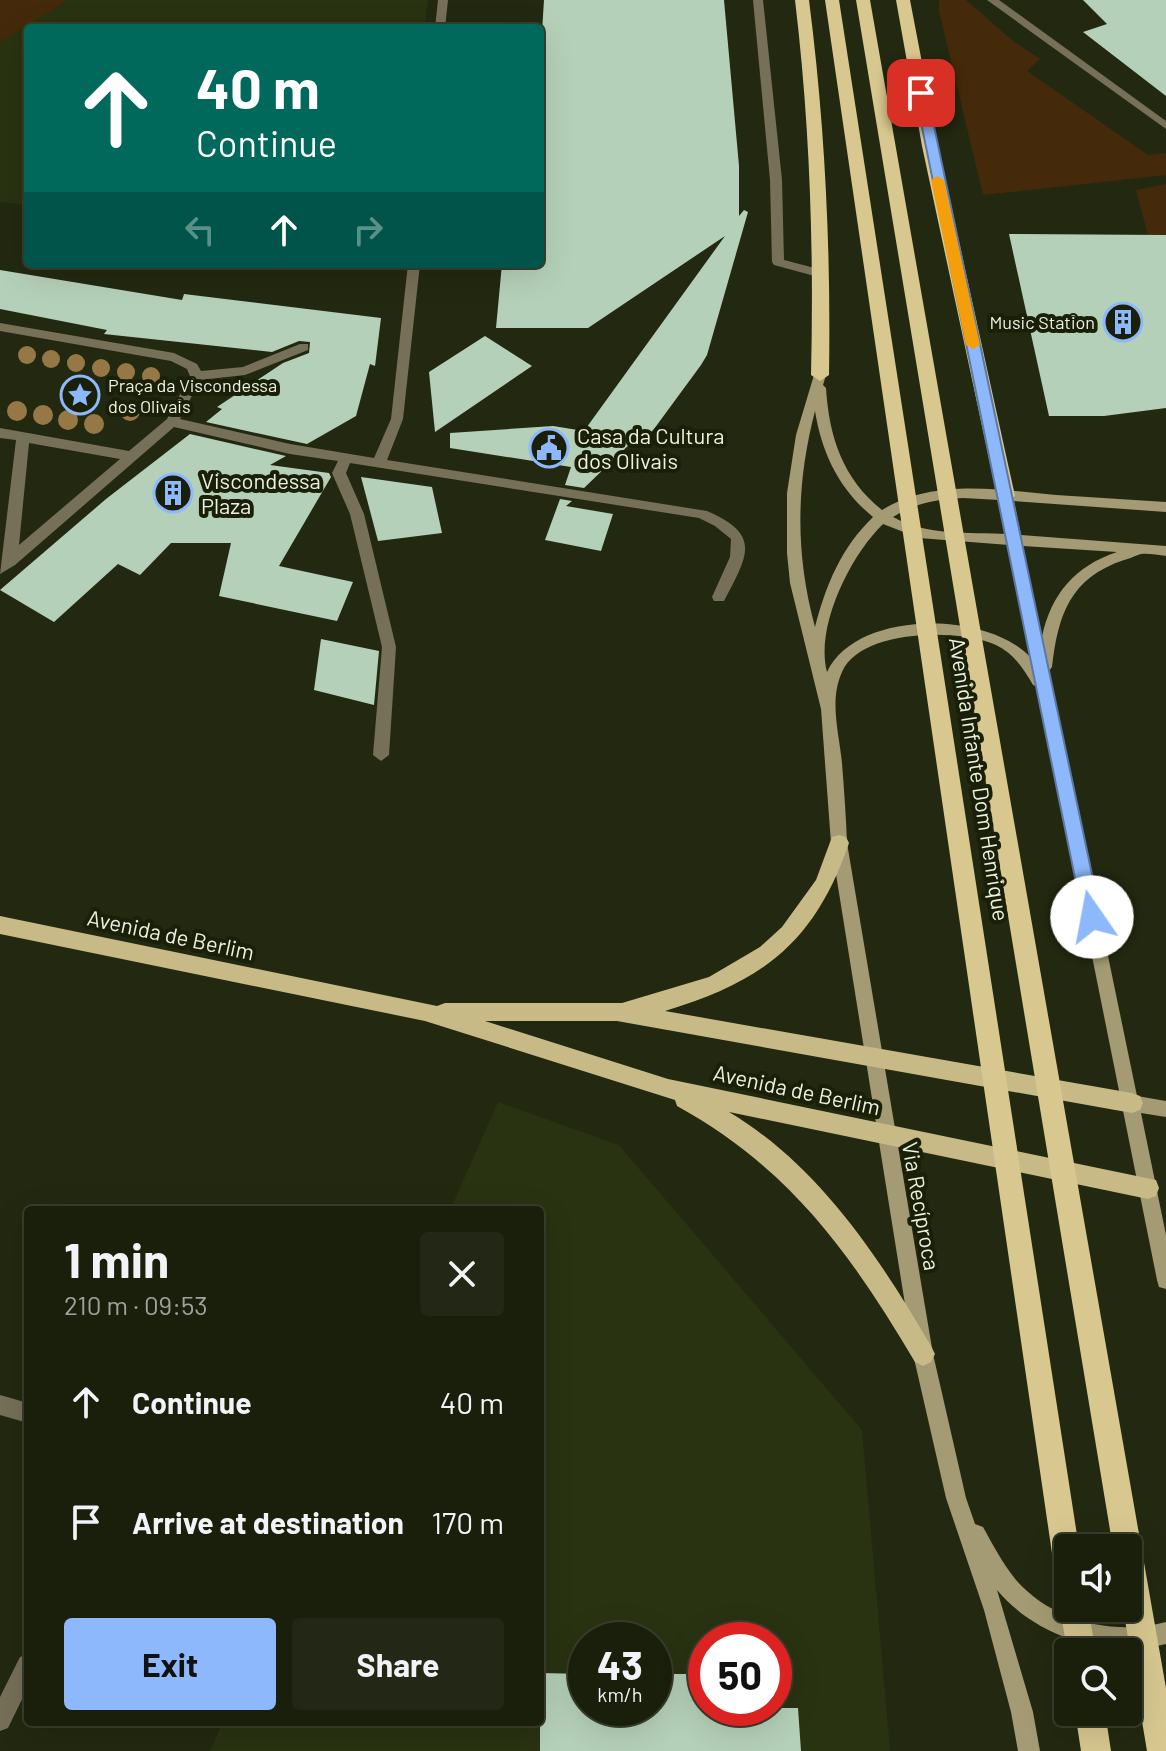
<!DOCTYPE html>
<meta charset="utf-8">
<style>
:root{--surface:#1a1f0c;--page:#232715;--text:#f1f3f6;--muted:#9fa29d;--line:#383d2d;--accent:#8db9fc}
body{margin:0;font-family:Barlow,sans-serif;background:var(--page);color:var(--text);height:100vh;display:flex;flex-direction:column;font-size:30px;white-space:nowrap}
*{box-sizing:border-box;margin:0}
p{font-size:26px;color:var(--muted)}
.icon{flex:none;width:44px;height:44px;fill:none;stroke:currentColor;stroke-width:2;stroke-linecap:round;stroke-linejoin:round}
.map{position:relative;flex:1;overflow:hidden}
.side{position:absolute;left:24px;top:1206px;width:520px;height:520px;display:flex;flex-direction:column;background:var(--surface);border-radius:8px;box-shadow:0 8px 32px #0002,0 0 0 2px var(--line)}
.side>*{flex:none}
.guide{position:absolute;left:24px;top:24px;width:520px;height:244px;border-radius:8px;box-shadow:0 8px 32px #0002,0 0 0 2px var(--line);background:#00695c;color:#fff;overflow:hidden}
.fabs{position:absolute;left:1054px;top:1534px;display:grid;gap:16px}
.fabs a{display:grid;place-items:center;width:88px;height:88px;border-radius:8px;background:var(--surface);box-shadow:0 8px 32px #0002,0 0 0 2px var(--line);font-size:40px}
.speed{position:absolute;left:568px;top:1622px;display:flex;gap:16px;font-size:40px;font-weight:700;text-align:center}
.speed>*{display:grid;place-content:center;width:104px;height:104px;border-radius:50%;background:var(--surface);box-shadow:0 8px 32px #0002,0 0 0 2px var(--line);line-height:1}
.speed small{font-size:20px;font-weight:400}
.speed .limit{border:12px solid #d22;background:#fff;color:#111}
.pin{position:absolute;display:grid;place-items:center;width:68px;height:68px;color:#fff;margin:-34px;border-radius:16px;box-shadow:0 4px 12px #0006}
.me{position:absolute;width:88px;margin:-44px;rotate:348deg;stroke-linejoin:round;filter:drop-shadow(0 0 6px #0008)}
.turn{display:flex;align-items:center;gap:28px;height:168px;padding:0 40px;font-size:36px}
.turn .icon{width:104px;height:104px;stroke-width:2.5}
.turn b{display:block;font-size:56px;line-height:68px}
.lanes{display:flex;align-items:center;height:76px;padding:0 40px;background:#0003;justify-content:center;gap:40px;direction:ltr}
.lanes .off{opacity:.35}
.round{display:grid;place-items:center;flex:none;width:84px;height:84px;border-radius:8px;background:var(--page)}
.head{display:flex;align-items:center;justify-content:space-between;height:136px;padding:0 40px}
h1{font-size:48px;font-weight:700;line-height:60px}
.button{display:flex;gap:16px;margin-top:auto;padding:16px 40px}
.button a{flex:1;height:92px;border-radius:8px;background:var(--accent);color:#111;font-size:32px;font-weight:700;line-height:92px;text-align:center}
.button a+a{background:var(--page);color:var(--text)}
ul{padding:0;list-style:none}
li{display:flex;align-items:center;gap:24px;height:120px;padding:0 40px}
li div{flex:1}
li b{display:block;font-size:30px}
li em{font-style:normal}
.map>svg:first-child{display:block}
.built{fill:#293211;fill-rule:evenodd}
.green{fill:#442a0b}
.building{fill:#b5d0b9}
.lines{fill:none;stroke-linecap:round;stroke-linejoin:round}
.service{fill:#767058;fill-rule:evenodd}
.minor{fill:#767058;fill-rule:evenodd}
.secondary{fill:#a49a73;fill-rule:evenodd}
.primary{fill:#c8ba87;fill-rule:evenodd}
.trunk{fill:#d8c890;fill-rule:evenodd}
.tree{fill:#967746}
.route{fill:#8db9fc;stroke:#5c78a4;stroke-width:2}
.slow{fill:#f59e0b}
.labels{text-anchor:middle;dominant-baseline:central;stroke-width:8;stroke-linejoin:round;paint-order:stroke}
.far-poi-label{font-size:18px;fill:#ecf1e2;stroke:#192007;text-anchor:end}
.poi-label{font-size:22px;fill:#ecf1e2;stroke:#192007;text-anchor:start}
.street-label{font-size:22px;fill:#ecf1e2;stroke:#192007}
</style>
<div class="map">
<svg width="1166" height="1751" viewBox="0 0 1166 1751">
<rect width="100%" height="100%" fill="#232910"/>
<g class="built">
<polygon points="0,0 428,0 424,28 28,28 28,205 0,202"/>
<path d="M498,1102L619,1145L862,1430L890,1751H210L223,1722H540V1210H450ZM586,1640H654V1708H586ZM706,1640H774V1708H706Z"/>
</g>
<g class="green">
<polygon points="0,0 68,0 0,42"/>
<polygon points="939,0 966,0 1013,41 1040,59 1027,71 1148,155 1166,153 1166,175 983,195 939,11"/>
<polygon points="1166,184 1166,235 1148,235 1136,190"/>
</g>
<g class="building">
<polygon points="544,0 724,0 739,166 739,216 744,210 748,212 707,355 701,365 654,429 638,446 632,442 584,488 565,485 571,467 450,448 450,433 553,426 584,431 725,236 588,328 496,328 502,264 540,264 540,64"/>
<polygon points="1083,0 1166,0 1166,96 1083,32 1107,24"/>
<polygon points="1009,234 1166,235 1166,408 1104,416 1049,416"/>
<polygon points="0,270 182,300 184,294 381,318 375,366 370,364 356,416 307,444 206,422 222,409 217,407 283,363 309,353 310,342 299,341 272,352 104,334 107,330 0,309"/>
<polygon points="485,336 532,366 435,432 429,372"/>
<polygon points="190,434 286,456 270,465 329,473 331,477 279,566 353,582 337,621 219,596 231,543 171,543 140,575 118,564 54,622 0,590 106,499"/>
<polygon points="361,477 432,487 442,533 378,541"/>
<polygon points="560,499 572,501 566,506 613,514 601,551 545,540"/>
<polygon points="321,639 379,651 374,705 314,690"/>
<polygon points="540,1673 586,1674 586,1708 654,1708 654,1674 706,1674 706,1708 798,1708 801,1751 540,1751"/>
</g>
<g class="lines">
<g class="service">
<polygon points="753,0 763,0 782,180 784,260 826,271 826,277 822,278 774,265 772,262 770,180"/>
<polygon points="0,1395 28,1403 28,1423 0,1415"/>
<polygon points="28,1654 28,1687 8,1728 0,1731 0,1697 20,1657"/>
</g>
<g class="minor">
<polygon points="438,0 448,0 445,28 435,28"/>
<polygon points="987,0 999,0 1166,121 1166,129"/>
<path d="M408,264H420L403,419L387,460L707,511C762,535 748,555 724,601H714L712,597L730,557L731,539L715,526L699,518L350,463L346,473L364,514L396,647L389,755L381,761L373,755L382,647L350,514L332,473L338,461L290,454L174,427L15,565L0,574L16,440L0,438V428L129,451L167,419L190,376L187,369L171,361L0,331V323L174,353L197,364L201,371L243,367L300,344H308V350L245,375L200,380L180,419L290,444L374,458L391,419ZM29,443L120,459L19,545Z"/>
</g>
<path class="secondary" d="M820,371L826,375L823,385L826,388C829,437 843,479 882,510C935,478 998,490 1056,495C1093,497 1129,500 1166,502V512L1014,501L1021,535L1166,546V556C1158,555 1148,553 1141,554C1137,555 1129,559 1124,560C1070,578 1058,615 1052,667L1049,671L1137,1096L1166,1101V1117L1141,1113L1166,1235V1289L1159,1287L1157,1280L1038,687L1033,685C1024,669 1013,653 996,645C960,628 860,629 842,672C829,701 839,732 842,763C844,789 846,816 847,843L933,1354L966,1498L975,1524L983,1527C993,1545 1003,1564 1016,1580C1053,1622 1114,1636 1166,1622V1644C1107,1659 1036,1637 997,1590L1033,1712L1040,1751H1018L1011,1712L984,1610L946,1498L913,1354L831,843L821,709L790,583L787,553V493L796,435L814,375ZM815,411C822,454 839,489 873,517C841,548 826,585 815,627C795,554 796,484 815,411ZM963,498L1000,500L1007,534C969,532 927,536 893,517C915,503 937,499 963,498ZM883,524L919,538L1009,545L1032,659C990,610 856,609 827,672C815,627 850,556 883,524ZM1023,546L1117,552C1075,566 1051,594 1042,637Z"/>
<path class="primary" d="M839,835L846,837L849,843C815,942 764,981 665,1011L1132,1093L1140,1096L1143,1103L1140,1110L1132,1113L617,1021H485L668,1079L1156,1180L1159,1188L1156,1196L1148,1199L729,1112C819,1166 879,1257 931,1346L935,1354L931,1362L923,1366L915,1362C850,1253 791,1169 677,1106L675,1100L425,1021L0,934V916L437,1006L445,1003H622L709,977L760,947L782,927L816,880L832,837Z"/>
<g class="trunk">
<path d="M795,0H809C825,125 831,249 829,375L820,381L811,375C814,249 810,125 795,0Z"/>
<polygon points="825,0 839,0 1079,1548 1068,1548 1068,1581 1058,1577 1054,1567"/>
<polygon points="856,0 870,0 1166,1688 1166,1751 1147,1751 1123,1608 1128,1608 1128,1548 1113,1548"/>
<polygon points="896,0 910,0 938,146 1015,496 1006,503 997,496 922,146"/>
<polygon points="1068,1596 1068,1608 1088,1608 1096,1652 1068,1652 1068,1656 1060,1608 1064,1598"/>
<polygon points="1075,1712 1105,1712 1111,1751 1081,1751"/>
</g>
</g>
<g class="tree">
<circle cx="27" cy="355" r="9"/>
<circle cx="51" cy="359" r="9"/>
<circle cx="76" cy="363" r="9"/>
<circle cx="101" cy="368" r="9"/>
<circle cx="126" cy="372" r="9"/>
<circle cx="151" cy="376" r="9"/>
<circle cx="17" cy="411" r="10"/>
<circle cx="130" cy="411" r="10"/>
<circle cx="43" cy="415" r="10"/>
<circle cx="68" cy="420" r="10"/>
<circle cx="94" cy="424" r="10"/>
</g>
<polygon class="route" points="921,89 927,93 1101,917 1099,923 1086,923 1083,917 915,93"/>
<polygon class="slow" points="937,176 944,180 980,345 973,349 966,345 931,180"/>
<defs>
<symbol id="building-ring" viewBox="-11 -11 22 22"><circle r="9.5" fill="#192007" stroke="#8db9fc" stroke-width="1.5"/><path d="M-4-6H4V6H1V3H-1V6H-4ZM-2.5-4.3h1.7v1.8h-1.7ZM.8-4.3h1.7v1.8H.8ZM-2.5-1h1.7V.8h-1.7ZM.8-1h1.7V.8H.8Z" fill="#8db9fc"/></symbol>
<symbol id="sight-ring" viewBox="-11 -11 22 22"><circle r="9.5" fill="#192007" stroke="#8db9fc" stroke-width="1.5"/><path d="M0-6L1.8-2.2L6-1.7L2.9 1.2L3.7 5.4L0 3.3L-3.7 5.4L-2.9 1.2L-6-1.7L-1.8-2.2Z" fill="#8db9fc"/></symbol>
<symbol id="civic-ring" viewBox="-11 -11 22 22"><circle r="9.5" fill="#192007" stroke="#8db9fc" stroke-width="1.5"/><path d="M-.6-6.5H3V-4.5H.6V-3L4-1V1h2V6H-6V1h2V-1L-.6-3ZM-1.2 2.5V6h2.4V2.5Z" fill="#8db9fc"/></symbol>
</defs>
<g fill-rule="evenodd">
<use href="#building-ring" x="1101" y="300" width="44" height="44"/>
<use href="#sight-ring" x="58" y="373" width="44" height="44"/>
<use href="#civic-ring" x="527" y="426" width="44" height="44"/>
<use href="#building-ring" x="151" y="471" width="44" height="44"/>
</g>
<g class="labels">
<g class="far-poi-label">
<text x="1095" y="322">Music Station</text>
<text x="108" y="385" text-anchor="start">Praça da Viscondessa<tspan x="108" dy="21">dos Olivais</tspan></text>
</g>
<g class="poi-label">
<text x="577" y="435">Casa da Cultura<tspan x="577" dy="25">dos Olivais</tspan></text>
<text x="201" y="480">Viscondessa<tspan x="201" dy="25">Plaza</tspan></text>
</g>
<g class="street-label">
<text transform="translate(980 779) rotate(81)">Avenida Infante Dom Henrique</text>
<text transform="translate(171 934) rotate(12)">Avenida de Berlim</text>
<text transform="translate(797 1089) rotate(12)">Avenida de Berlim</text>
<text transform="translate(922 1206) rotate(80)">Via Recíproca</text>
</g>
</g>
</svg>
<div class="fabs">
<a><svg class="icon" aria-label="sound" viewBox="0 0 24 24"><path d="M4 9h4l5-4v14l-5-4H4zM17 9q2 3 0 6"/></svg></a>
<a><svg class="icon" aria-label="search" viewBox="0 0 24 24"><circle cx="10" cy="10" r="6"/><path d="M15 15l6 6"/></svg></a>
</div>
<div class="speed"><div>43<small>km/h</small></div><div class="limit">50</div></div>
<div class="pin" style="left:921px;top:93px;background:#d93025"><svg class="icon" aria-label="arrive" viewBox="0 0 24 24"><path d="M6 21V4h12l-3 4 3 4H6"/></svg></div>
<svg class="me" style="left:1092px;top:917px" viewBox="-20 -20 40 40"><circle r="19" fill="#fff"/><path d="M0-13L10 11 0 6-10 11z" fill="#8db9fc"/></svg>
<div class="guide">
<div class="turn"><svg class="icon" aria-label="ahead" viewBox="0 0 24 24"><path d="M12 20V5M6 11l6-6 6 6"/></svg><div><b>40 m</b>Continue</div></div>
<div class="lanes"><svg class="icon off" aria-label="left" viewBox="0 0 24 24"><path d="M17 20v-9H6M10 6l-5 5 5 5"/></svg><svg class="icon" aria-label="ahead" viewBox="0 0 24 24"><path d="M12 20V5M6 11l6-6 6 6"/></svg><svg class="icon off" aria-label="right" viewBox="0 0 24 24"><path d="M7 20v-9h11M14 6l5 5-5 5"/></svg></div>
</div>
<section class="side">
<div class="head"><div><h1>1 min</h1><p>210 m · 09:53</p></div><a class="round"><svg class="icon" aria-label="close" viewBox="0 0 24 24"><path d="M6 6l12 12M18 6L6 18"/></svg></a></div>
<ul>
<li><svg class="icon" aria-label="ahead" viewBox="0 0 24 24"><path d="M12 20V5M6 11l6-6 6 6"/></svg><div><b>Continue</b></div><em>40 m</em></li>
<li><svg class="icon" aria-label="arrive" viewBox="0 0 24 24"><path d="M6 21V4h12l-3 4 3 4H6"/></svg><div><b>Arrive at destination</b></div><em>170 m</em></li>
</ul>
<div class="button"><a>Exit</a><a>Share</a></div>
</section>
</div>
